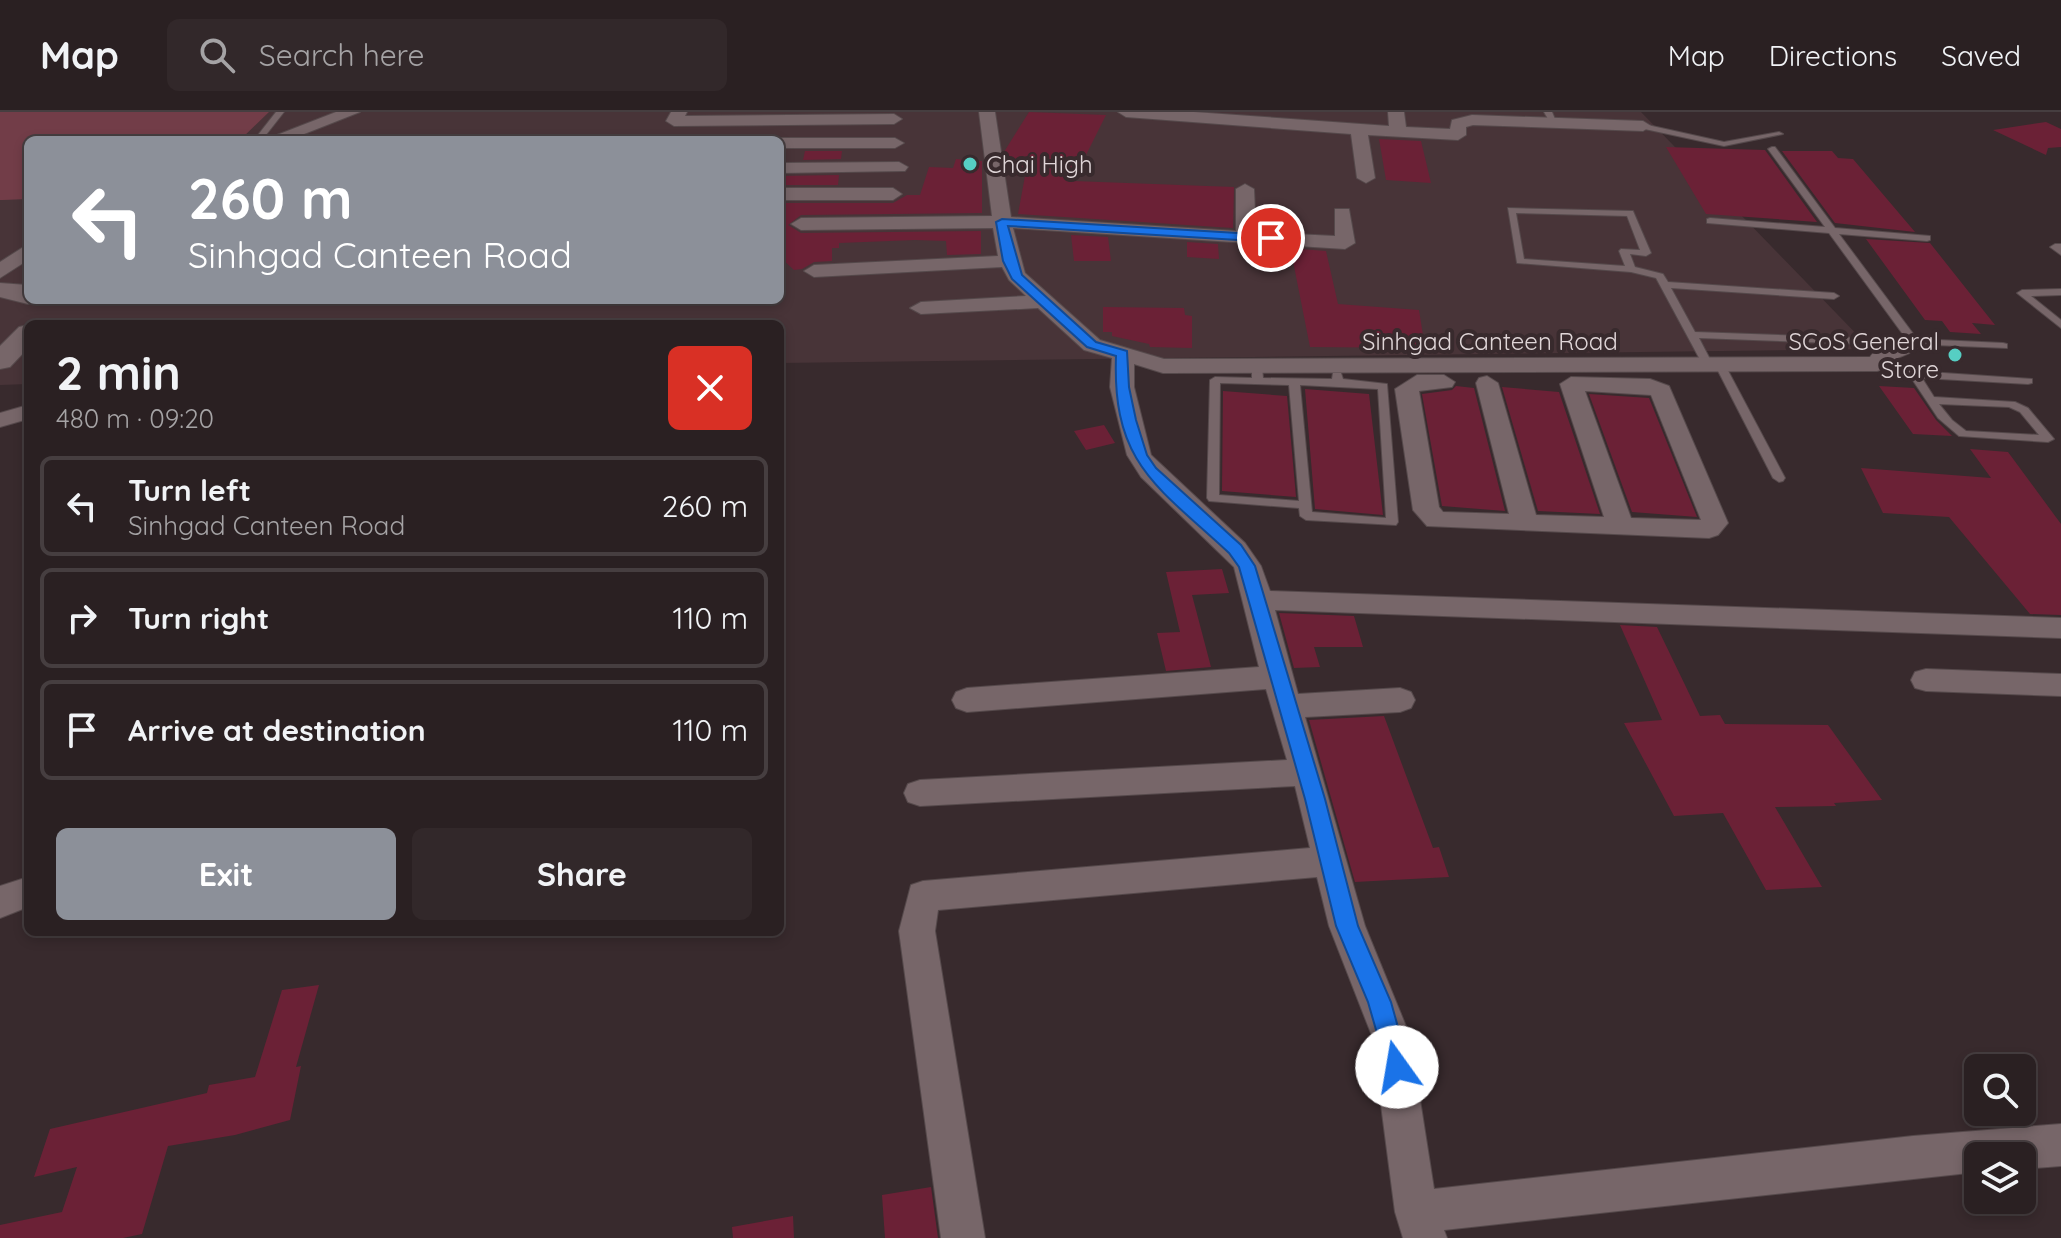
<!DOCTYPE html>
<meta charset="utf-8">
<style>
:root{--surface:#2a2022;--page:#32282a;--text:#f1f3f6;--muted:#a5a3a5;--line:#463e40;--accent:#8c9099}
body{margin:0;font-family:Quicksand,sans-serif;background:var(--page);color:var(--text);height:100vh;display:flex;flex-direction:column;font-size:30px;white-space:nowrap}
*{box-sizing:border-box;margin:0}
p{font-size:26px;color:var(--muted)}
.icon{flex:none;width:44px;height:44px;fill:none;stroke:currentColor;stroke-width:2;stroke-linecap:round;stroke-linejoin:round}
.map{position:relative;flex:1;overflow:hidden}
.side{position:absolute;left:24px;top:208px;width:760px;height:616px;display:flex;flex-direction:column;background:var(--surface);border-radius:12px;box-shadow:0 4px 12px #0003,0 0 0 2px var(--line)}
.side>*{flex:none}
.hud{position:absolute;left:24px;top:24px;width:760px;height:168px;border-radius:12px;box-shadow:0 4px 12px #0003,0 0 0 2px var(--line);background:#8c9099;color:#fff;overflow:hidden}
.fabs{position:absolute;left:1964px;top:942px;display:grid;gap:16px}
.fabs a{display:grid;place-items:center;width:72px;height:72px;border-radius:12px;background:var(--surface);box-shadow:0 4px 12px #0003,0 0 0 2px var(--line);font-size:40px}
.pin{position:absolute;display:grid;place-items:center;width:68px;height:68px;color:#fff;margin:-34px;border:4px solid #fff;border-radius:50%;box-shadow:0 2px 8px #0007}
.me{position:absolute;width:88px;margin:-44px;rotate:347deg;stroke-linejoin:round;filter:drop-shadow(0 0 6px #0008)}
.turn{display:flex;align-items:center;gap:28px;height:168px;padding:0 32px;font-size:36px}
.turn .icon{width:104px;height:104px;stroke-width:2.5}
.turn b{display:block;font-size:56px;line-height:68px}
.round{display:grid;place-items:center;flex:none;width:84px;height:84px;border-radius:12px;background:var(--page)}
.summary{display:flex;align-items:center;justify-content:space-between;height:136px;padding:0 32px}
h1{font-size:48px;font-weight:800;line-height:60px}
.cta{display:flex;gap:16px;margin-top:auto;padding:16px 32px}
.cta a{flex:1;height:92px;border-radius:12px;background:var(--accent);color:#fff;font-size:32px;font-weight:800;line-height:92px;text-align:center}
.cta a+a{background:var(--page);color:var(--text)}
ul{padding:0;list-style:none}
li{display:flex;align-items:center;gap:24px;height:100px;margin:0 16px 12px;padding:0 16px;border:4px solid var(--line);border-radius:12px}
li div{flex:1}
li b{display:block;font-size:30px}
li em{font-style:normal}
header{display:flex;align-items:center;gap:48px;box-sizing:border-box;height:112px;padding:0 40px;background:var(--surface);border-bottom:2px solid var(--line)}
header strong{font-size:38px}
nav{display:flex;gap:44px;margin-inline-start:auto;font-size:28px}
.search{width:560px;height:72px;background:var(--page);display:flex;align-items:center;gap:20px;box-sizing:border-box;padding:0 28px;border-radius:12px;color:var(--muted);font-size:30px}
.map>svg:first-child{display:block}
.built{fill:#483438;fill-rule:evenodd}
.green{fill:#723d48}
.building{fill:#6b2136}
.lines{fill:none;stroke-linecap:round;stroke-linejoin:round}
.service-casing{stroke:#55494b;stroke-width:2}
.minor-casing{stroke:#55494b;stroke-width:2}
.tertiary-casing{stroke:#55494b;stroke-width:2}
.service{fill:#776669;fill-rule:evenodd}
.minor{fill:#776669;fill-rule:evenodd}
.tertiary{fill:#776669;fill-rule:evenodd}
.route{fill:#1a73e8;stroke:#114b97;stroke-width:2}
.poi-dot{fill:#56cec3;stroke:#382a2d;stroke-width:3}
.labels{text-anchor:middle;dominant-baseline:central;stroke-width:8;stroke-linejoin:round;paint-order:stroke}
.far-poi-label{font-size:24px;fill:#dfd5d7;stroke:#382a2d;text-anchor:start}
.far-street-label{font-size:24px;fill:#dfd5d7;stroke:#382a2d}
</style>
<header>
<strong>Map</strong>
<div class="search"><svg class="icon" aria-label="search" viewBox="0 0 24 24"><circle cx="10" cy="10" r="6"/><path d="M15 15l6 6"/></svg>Search here</div>
<nav><a>Map</a><a>Directions</a><a>Saved</a></nav>
</header>
<div class="map">
<svg width="2061" height="1126" viewBox="0 0 2061 1126">
<rect width="100%" height="100%" fill="#382a2d"/>
<path class="built" d="M0,0H1641L1871,237L780,251V212H28V272L0,273ZM28,28H780V188H28Z"/>
<polygon class="green" points="0,0 269,0 240,28 28,28 28,87 3,88 0,88"/>
<g class="building">
<polygon points="1029,0 1106,3 1073,69 1234,75 1233,116 1018,102 1025,64 1008,63 1004,40"/>
<polygon points="2046,10 2061,17 2061,35 2048,36 2046,43 1993,18"/>
<polygon points="1379,27 1421,29 1431,71 1386,68"/>
<polygon points="1666,35 1765,38 1817,110 1706,102"/>
<polygon points="805,39 842,39 841,47 803,48"/>
<polygon points="1782,39 1832,39 1838,46 1853,47 1915,120 1835,111"/>
<polygon points="956,47 982,49 982,101 801,103 788,113 801,121 981,119 981,142 947,143 946,129 915,128 839,131 839,136 832,136 832,149 814,150 802,157 794,158 780,145 780,91 893,91 907,83 920,83 929,55 953,56"/>
<polygon points="839,63 838,73 780,73 780,64"/>
<polygon points="1071,123 1108,125 1111,149 1074,149"/>
<polygon points="1866,127 1930,131 1995,213 1972,211 1981,222 1950,220 1942,209 1925,208"/>
<polygon points="1187,130 1218,132 1219,147 1187,145"/>
<polygon points="1300,137 1326,139 1338,192 1419,198 1425,236 1310,235 1291,139"/>
<polygon points="1103,195 1184,196 1185,203 1192,204 1192,236 1150,235 1149,232 1112,224 1112,220 1103,220"/>
<polygon points="1456,274 1474,276 1505,399 1442,394 1422,282 1452,278"/>
<polygon points="1879,274 1914,276 1936,308 1952,324 1913,322"/>
<polygon points="1502,275 1559,280 1600,402 1538,399"/>
<polygon points="1305,277 1369,282 1383,403 1315,397"/>
<polygon points="1223,279 1287,284 1296,385 1222,379"/>
<polygon points="1589,282 1649,286 1697,405 1632,400"/>
<polygon points="1104,313 1115,331 1086,338 1074,319"/>
<polygon points="1970,337 2008,340 2061,412 2061,503 2030,502 1949,405 1883,401 1861,356 1991,366"/>
<polygon points="1222,457 1229,481 1192,483 1211,555 1166,559 1157,521 1180,520 1166,460"/>
<polygon points="1279,501 1354,504 1363,535 1314,535 1320,555 1294,556"/>
<polygon points="1620,513 1657,515 1700,604 1720,603 1725,612 1828,613 1882,688 1834,691 1836,694 1775,695 1822,775 1766,778 1723,701 1674,704 1624,611 1662,608"/>
<polygon points="1384,604 1433,736 1439,735 1449,765 1355,770 1309,608"/>
<polygon points="319,873 296,955 301,954 290,1008 235,1023 168,1034 142,1122 123,1126 0,1126 0,1113 62,1100 77,1055 34,1065 50,1017 207,981 209,973 255,965 282,878"/>
<polygon points="931,1075 938,1126 885,1126 882,1083"/>
<polygon points="793,1104 794,1126 733,1126 732,1115"/>
</g>
<g class="lines">
<defs>
<g id="service">
<polygon points="276,0 284,0 262,28 254,28"/>
<polygon points="1544,0 1552,0 1558,14 1552,14"/>
<polygon points="1643,12 1724,30 1779,20 1783,22 1724,34 1640,16 1640,12"/>
<polygon points="1772,35 1775,35 1835,116 1930,124 1930,128 1927,129 1839,122 1917,227 2003,231 2007,232 2007,236 1910,232 1829,121 1707,111 1707,107 1710,106 1825,115 1768,37"/>
<path d="M1508,96L1633,99L1651,141L1646,144L1630,142L1635,155L1663,162L1668,170L1834,181L1839,184L1834,187L1671,176L1695,220L1859,226L1864,229L1859,232L1699,226L1713,253L1708,256L1704,255L1656,166L1631,160L1517,151ZM1516,101L1627,104L1640,138L1621,137L1619,139L1625,154L1524,147Z"/>
<polygon points="2055,132 2061,132 2061,143 2050,135"/>
<polygon points="2061,177 2061,183 2031,184 2061,208 2061,216 2017,181 2022,178"/>
<path d="M1877,249L1914,259L2032,267V271L2028,272L1922,266L1934,285L2015,290L2028,296L2054,327L2048,330L1959,324L1938,306L1910,264L1873,254L1872,252ZM1939,292L2009,295L2020,300L2039,323L1966,319L1952,308Z"/>
<polygon points="1720,250 1725,253 1785,366 1783,369 1779,370 1773,366 1715,253"/>
<path d="M1257,251L1262,254L1263,266L1332,267L1333,261H1341L1343,267L1387,272L1398,410L1396,413L1306,408L1300,404L1299,396L1209,389L1207,386L1210,268L1215,265L1252,266V254ZM1220,271L1289,273L1299,389L1219,383ZM1300,273L1378,277L1386,406L1312,400Z"/>
</g>
<g id="minor">
<polygon points="336,0 360,0 289,28 264,28"/>
<polygon points="671,0 687,0 685,4 894,2 902,7 894,12 674,14 666,9"/>
<path d="M979,0H995L1011,105L1236,119V77L1245,72L1254,77L1256,120L1335,124V97H1349L1355,131L1345,137L1013,116L1025,161L1100,228L1164,247L1870,245C1878,233 1902,225 1917,228L1920,233C1910,246 1896,241 1885,257L1877,259L1163,261L1134,252V275L1151,343L1245,431L1261,454L1270,479L2061,506V526L1275,498L1298,582L1400,576L1411,580L1415,588L1411,596L1400,600L1305,605L1365,814L1410,924L1434,1077L1913,1024L2061,1012V1054L2022,1057V1044H1978V1060L1444,1118L1447,1126H1403L1395,1100L1372,924L1329,814L1317,765L938,798L935,819L985,1126H941L899,819L911,773L923,769L1310,736L1295,674L920,694L908,690L904,681L908,672L920,668L1287,648L1266,577L967,600L956,596L952,588L956,580L967,576L1259,555L1234,455L1141,365L1127,343L1110,275L1112,246L1084,238L1038,196L921,202L910,196L921,190L1026,184L1009,168L1002,155L814,165L804,159L814,153L998,144L993,116L801,118L791,112L801,106L992,104Z"/>
<polygon points="1118,0 1194,0 1389,14 1388,0 1404,0 1406,15 1450,17 1452,8 1472,3 1643,9 1651,14 1643,19 1473,13 1466,15 1466,23 1458,28 1368,23 1375,66 1366,71 1357,66 1351,22 1126,5"/>
<polygon points="780,26 895,26 904,31 895,36 780,36 780,28 773,28"/>
<polygon points="899,50 908,55 905,59 780,61 780,51"/>
<polygon points="780,76 893,76 902,82 893,88 780,88"/>
<polygon points="28,132 28,148 0,166 0,150"/>
<path d="M1417,263H1444L1455,270L1452,275L1419,279L1439,395L1443,400L1509,402L1476,271L1479,266L1487,264L1498,271L1536,403L1604,405L1560,272L1571,265L1650,267L1669,274L1728,411L1718,423L1709,426L1427,414L1413,398L1395,277ZM1585,279L1651,283L1701,408L1631,406Z"/>
<polygon points="28,293 28,307 0,315 0,301"/>
<polygon points="1926,557 2061,562 2061,584 1926,579 1915,576 1911,568 1915,560"/>
<polygon points="28,765 28,795 0,806 0,774"/>
</g>
<g id="tertiary">
<polygon points="0,171 27,173 28,188 38,188 28,192 0,185"/>
<polygon points="28,213 28,236 10,255 0,257 0,234 19,215"/>
</g>
</defs>
<use href="#service" class="service-casing"/>
<use href="#minor" class="minor-casing"/>
<use href="#tertiary" class="tertiary-casing"/>
<use href="#service" class="service"/>
<use href="#minor" class="minor"/>
<use href="#tertiary" class="tertiary"/>
</g>
<path class="route" d="M1002,107L1271,123L1277,126L1271,130L1008,114L1022,163L1096,230L1127,239L1129,275L1136,308L1147,343L1156,356L1241,433L1255,454L1325,687L1358,814L1391,890L1409,955L1405,963L1397,967L1389,963L1368,890L1336,814L1305,687L1239,455L1229,441C1157,374 1112,352 1116,244L1087,235L1012,167L1003,149L996,110Z"/>
<g class="poi-dot">
<circle cx="970" cy="52" r="8"/>
<circle cx="1955" cy="243" r="8"/>
</g>
<g class="labels">
<g class="far-poi-label">
<text x="986" y="52">Chai High</text>
<text x="1939" y="229" text-anchor="end">SCoS General<tspan x="1939" dy="28">Store</tspan></text>
</g>
<g class="far-street-label">
<text x="1490" y="229">Sinhgad Canteen Road</text>
</g>
</g>
</svg>
<div class="fabs">
<a><svg class="icon" aria-label="search" viewBox="0 0 24 24"><circle cx="10" cy="10" r="6"/><path d="M15 15l6 6"/></svg></a>
<a><svg class="icon" aria-label="layers" viewBox="0 0 24 24"><path d="M12 4l9 5-9 5-9-5zM3 14l9 5 9-5"/></svg></a>
</div>
<div class="pin" style="left:1271px;top:126px;background:#d93025"><svg class="icon" aria-label="arrive" viewBox="0 0 24 24"><path d="M6 21V4h12l-3 4 3 4H6"/></svg></div>
<svg class="me" style="left:1397px;top:955px" viewBox="-20 -20 40 40"><circle r="19" fill="#fff"/><path d="M0-13L10 11 0 6-10 11z" fill="#1a73e8"/></svg>
<div class="hud">
<div class="turn"><svg class="icon" aria-label="left" viewBox="0 0 24 24"><path d="M17 20v-9H6M10 6l-5 5 5 5"/></svg><div><b>260 m</b>Sinhgad Canteen Road</div></div>
</div>
<section class="side">
<div class="summary"><div><h1>2 min</h1><p>480 m · 09:20</p></div><a class="round" style="background:#d93025;color:#fff"><svg class="icon" aria-label="close" viewBox="0 0 24 24"><path d="M6 6l12 12M18 6L6 18"/></svg></a></div>
<ul>
<li><svg class="icon" aria-label="left" viewBox="0 0 24 24"><path d="M17 20v-9H6M10 6l-5 5 5 5"/></svg><div><b>Turn left</b><p>Sinhgad Canteen Road</p></div><em>260 m</em></li>
<li><svg class="icon" aria-label="right" viewBox="0 0 24 24"><path d="M7 20v-9h11M14 6l5 5-5 5"/></svg><div><b>Turn right</b></div><em>110 m</em></li>
<li><svg class="icon" aria-label="arrive" viewBox="0 0 24 24"><path d="M6 21V4h12l-3 4 3 4H6"/></svg><div><b>Arrive at destination</b></div><em>110 m</em></li>
</ul>
<div class="cta"><a>Exit</a><a>Share</a></div>
</section>
</div>
